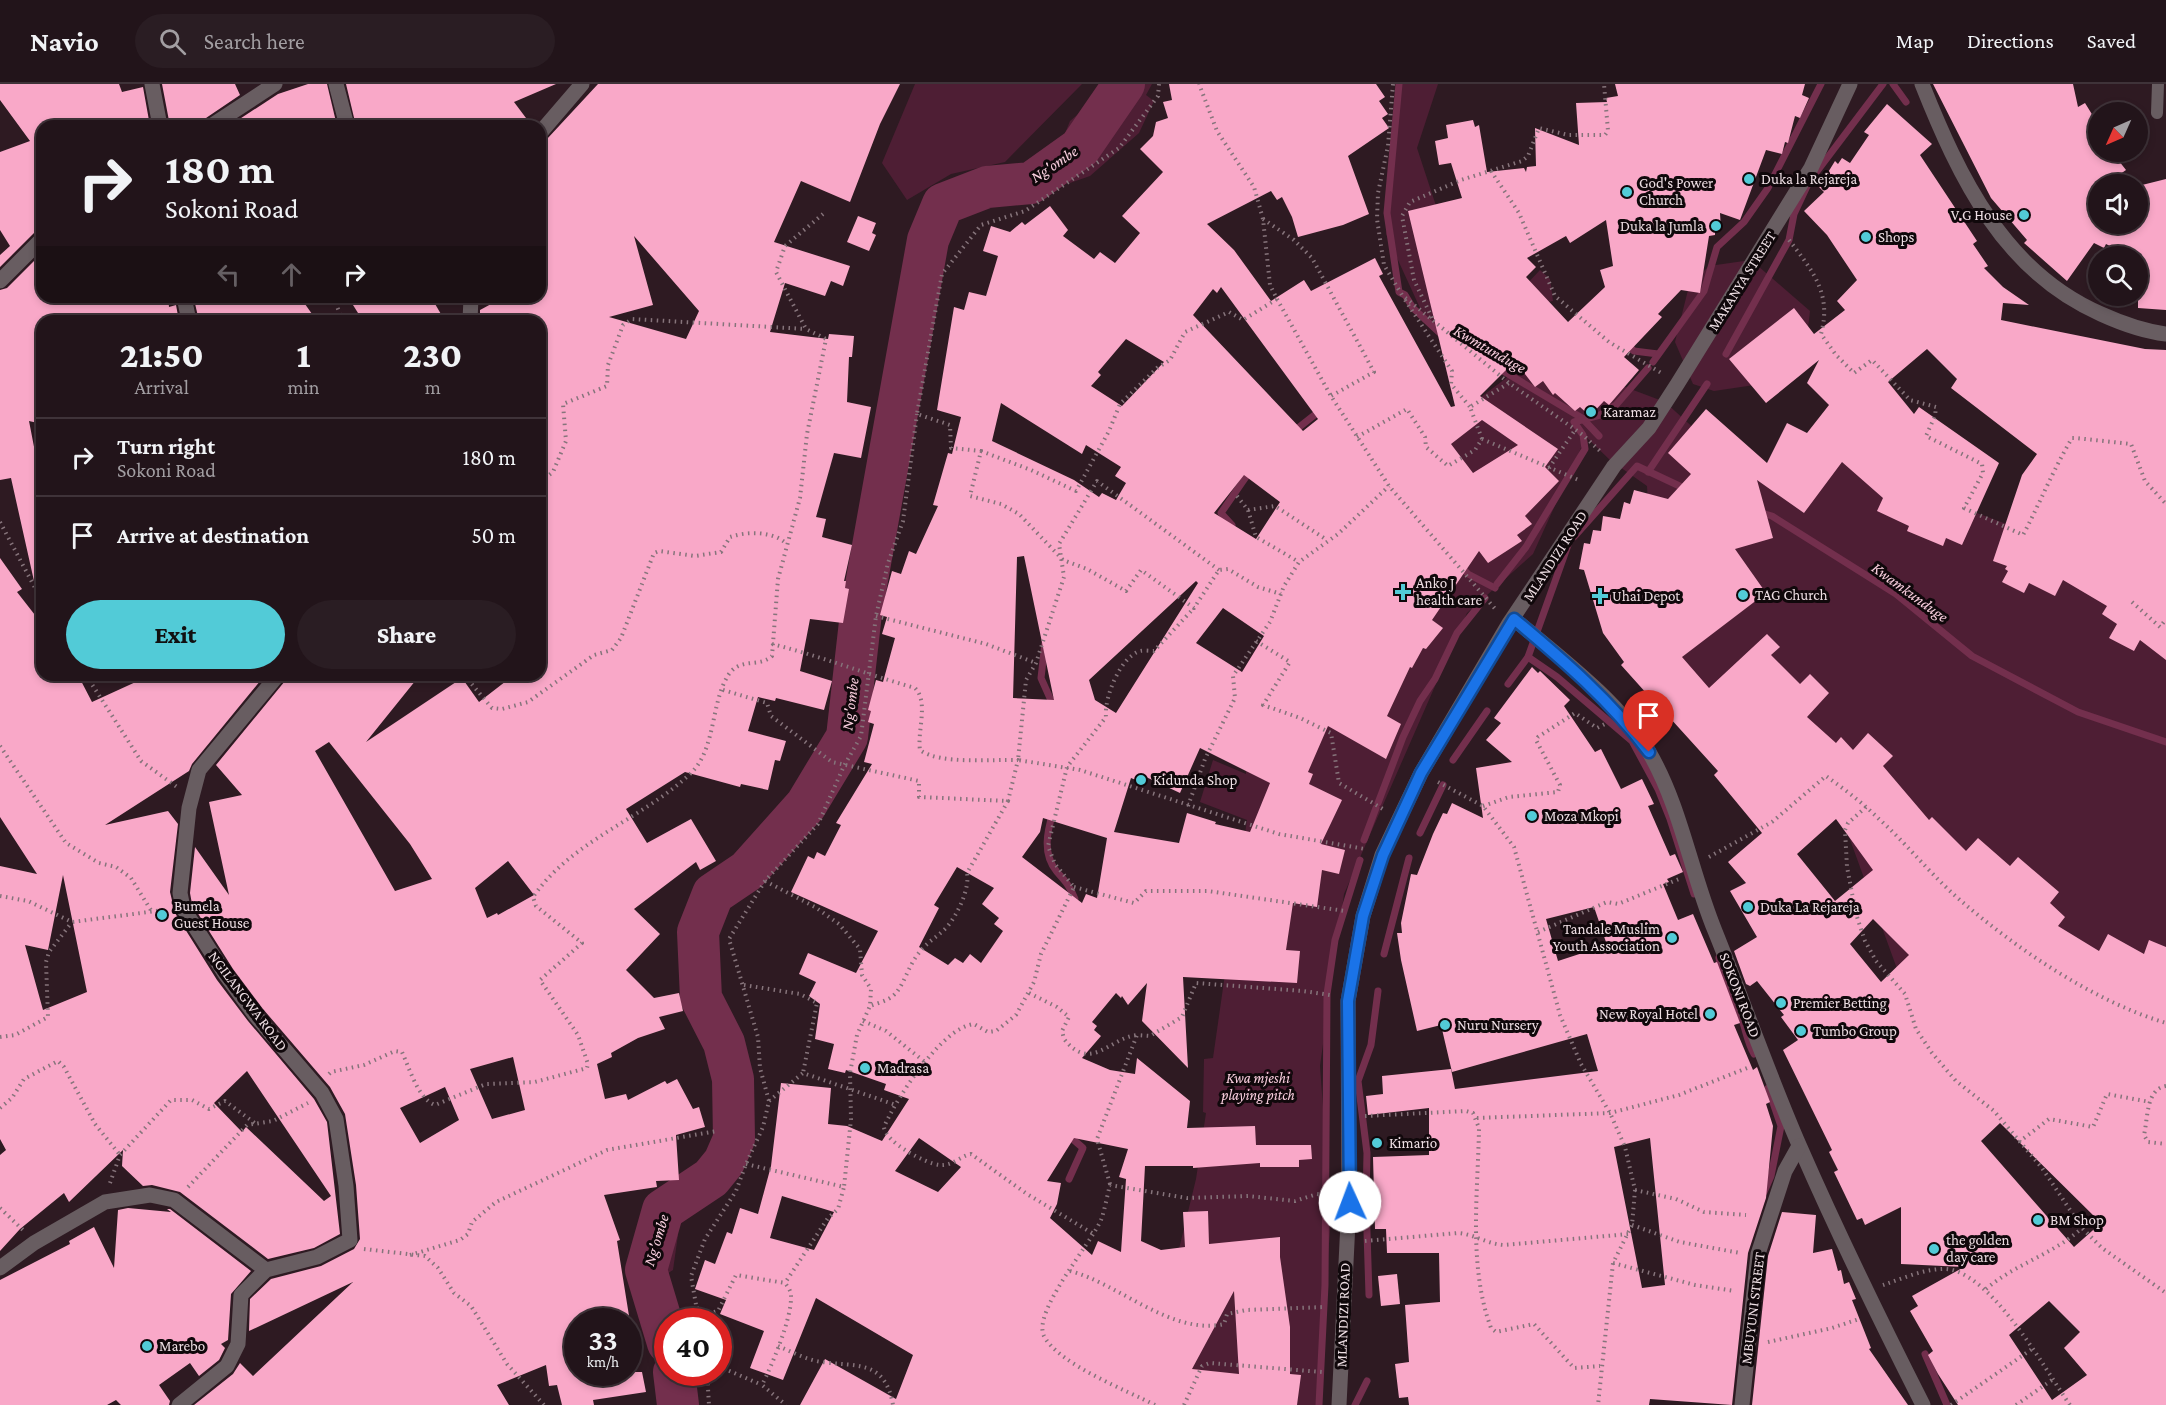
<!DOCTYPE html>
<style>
:root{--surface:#22141a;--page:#2a1d23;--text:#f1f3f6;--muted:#a29ea2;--line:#3f3339;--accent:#52cbd7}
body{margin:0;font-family:"Crimson Pro",serif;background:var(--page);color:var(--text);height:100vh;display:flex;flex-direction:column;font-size:22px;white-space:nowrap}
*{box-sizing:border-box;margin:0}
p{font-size:20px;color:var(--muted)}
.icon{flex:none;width:33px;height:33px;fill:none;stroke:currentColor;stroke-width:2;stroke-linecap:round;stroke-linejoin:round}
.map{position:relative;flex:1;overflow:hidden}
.details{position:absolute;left:36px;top:231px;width:510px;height:366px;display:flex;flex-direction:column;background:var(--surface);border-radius:18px;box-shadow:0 3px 9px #0003,0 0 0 2px var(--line)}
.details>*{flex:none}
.guide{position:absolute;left:36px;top:36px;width:510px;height:183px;border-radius:18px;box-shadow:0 3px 9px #0003,0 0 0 2px var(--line);background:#22141a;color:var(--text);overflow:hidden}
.needle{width:39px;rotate:225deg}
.tools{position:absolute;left:2088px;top:18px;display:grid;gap:12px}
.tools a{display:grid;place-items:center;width:60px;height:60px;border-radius:50%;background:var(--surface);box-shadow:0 3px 9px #0003,0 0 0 2px var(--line);font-size:30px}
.speed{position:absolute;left:564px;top:1224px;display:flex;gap:12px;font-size:30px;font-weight:700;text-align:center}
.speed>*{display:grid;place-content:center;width:78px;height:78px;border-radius:50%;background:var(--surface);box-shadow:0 3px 9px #0003,0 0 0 2px var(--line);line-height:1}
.speed small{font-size:15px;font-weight:400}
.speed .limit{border:9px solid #d22;background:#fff;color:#111}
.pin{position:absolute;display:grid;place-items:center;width:51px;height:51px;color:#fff;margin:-62px -26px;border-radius:50% 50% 50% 0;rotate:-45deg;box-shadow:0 0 6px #0007}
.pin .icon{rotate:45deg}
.me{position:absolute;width:66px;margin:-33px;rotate:358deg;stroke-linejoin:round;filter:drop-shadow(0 0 4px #0008)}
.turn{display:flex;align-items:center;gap:21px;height:126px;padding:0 30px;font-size:27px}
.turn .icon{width:78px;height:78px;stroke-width:2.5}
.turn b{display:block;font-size:42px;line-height:51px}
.lanes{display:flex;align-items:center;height:57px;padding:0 30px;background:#0003;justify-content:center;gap:30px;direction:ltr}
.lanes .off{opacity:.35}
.eta{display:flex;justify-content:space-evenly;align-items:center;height:102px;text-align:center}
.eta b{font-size:36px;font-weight:800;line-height:42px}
.cta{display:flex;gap:12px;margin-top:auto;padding:12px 30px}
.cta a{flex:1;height:69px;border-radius:36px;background:var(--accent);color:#111;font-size:24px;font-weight:800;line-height:69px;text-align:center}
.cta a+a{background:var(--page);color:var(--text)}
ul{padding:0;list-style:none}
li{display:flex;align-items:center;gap:18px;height:78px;padding:0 30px;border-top:2px solid var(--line)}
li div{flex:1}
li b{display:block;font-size:22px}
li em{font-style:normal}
header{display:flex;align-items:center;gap:36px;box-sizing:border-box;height:84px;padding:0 30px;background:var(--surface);border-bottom:2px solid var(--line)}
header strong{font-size:28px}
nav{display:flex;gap:33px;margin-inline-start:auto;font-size:21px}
.search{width:420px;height:54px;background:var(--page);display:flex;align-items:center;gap:15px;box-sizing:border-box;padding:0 21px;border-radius:33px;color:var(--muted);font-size:22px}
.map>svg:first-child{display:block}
.green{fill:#4e1e34}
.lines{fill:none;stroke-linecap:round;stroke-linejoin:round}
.stream{stroke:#732f4d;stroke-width:7}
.river{stroke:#732f4d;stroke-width:42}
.building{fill:#f9a8c8;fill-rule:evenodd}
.path{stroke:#86747b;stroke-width:4;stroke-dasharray:1.5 4.5;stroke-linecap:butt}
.service{stroke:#685d61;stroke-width:12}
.minor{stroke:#685d61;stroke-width:15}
.tertiary{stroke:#685d61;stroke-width:15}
.route-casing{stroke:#114b97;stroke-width:15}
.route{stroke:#1a73e8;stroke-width:10}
.poi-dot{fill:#52cbd7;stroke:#10080b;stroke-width:2}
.labels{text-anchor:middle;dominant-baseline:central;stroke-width:6;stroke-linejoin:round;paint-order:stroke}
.poi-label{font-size:15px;fill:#eddee3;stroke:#10080b;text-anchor:start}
.street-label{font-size:15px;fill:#eddee3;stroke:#10080b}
.park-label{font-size:15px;font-style:italic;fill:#f9cede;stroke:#10080b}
.water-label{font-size:16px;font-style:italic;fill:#f9cede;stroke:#10080b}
</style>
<header>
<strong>Navio</strong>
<div class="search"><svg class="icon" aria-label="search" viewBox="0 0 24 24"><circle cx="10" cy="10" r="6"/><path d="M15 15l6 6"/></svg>Search here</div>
<nav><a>Map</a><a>Directions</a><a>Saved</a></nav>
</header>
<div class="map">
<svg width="2166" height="1321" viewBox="0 0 2166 1321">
<rect width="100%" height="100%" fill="#2e1a22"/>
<g class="green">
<polygon points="915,0 1082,0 1005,78 951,90 907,116 882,79"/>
<polygon points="1115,0 1152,0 1146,11 1154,17 1139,49 1090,92 1070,99 1052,82 1070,37 1095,16 1103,24"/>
<polygon points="1398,0 1438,0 1417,64 1463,204 1496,233 1540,186 1550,195 1553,217 1548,218 1538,270 1665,318 1742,388 1834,357 1904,402 2112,479 2166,518 2166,1083 1912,926 1840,728 1694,619 1650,452 1647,402 1610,376 1586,353 1533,470 1467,529 1344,810 1320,982 1331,1135 1316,1321 1141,1321 1196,1095 1206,1029 1203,1028 1204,975 1213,974 1247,736 1200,718 1213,676 1246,690 1246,646 1397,376 1509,292 1426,237 1386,150"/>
<polygon points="1751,176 1810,227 1806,262 1768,299 1714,307 1693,300 1675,258 1689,202 1709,182"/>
<path d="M674,1148L678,1151L673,1186L665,1191C653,1186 657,1179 656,1168L670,1163L667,1154Z"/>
</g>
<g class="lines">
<g class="stream">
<polyline points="1399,0 1387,129 1399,208 1405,211 1413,224 1444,253"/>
<polyline points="1893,0 1906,18"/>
<polyline points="1626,260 1634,267 1658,270"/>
<polyline points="1726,270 1789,156 1794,130 1809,98 1883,0"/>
<polyline points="1653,278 1704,207 1717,163 1744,138 1768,104 1821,0"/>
<polyline points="1498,284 1582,334 1599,352"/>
<polyline points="1293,348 1322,325"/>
<polyline points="1648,388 1707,300"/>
<polyline points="1758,428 1772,432 1896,510 1972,572 2078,628 2166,658"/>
<polyline points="1227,447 1232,441 1221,429 1250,387"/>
<polyline points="1574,453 1637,382 1688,406"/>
<polyline points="1460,481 1468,490 1495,504"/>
<polyline points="1497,500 1526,463 1585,365 1583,351 1574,338 1600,331 1616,321 1648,284"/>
<polyline points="1045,559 1041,594 1054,623"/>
<polyline points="1528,573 1557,593 1632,657 1658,705 1670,735 1694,810"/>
<polyline points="1508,600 1528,573 1568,461"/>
<polyline points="1453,676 1487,627"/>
<polyline points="1378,719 1403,653 1420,617 1435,595 1457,549 1485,514"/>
<path d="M1053,728C1047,748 1042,770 1057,788C1065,797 1070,802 1075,815L1072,820"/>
<polyline points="1420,749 1443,701"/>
<polyline points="1364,756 1376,724"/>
<polyline points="1384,870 1409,774"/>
<path d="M1719,874C1723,895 1734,913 1741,933C1746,946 1747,958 1754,970"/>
<polyline points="1068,1051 1083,1064 1069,1095"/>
<polyline points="1764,1108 1771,1092 1781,1042 1768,1004"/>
<polyline points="1369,1211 1366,1116 1367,1069 1358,997 1371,961 1378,907"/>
<polyline points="1925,1270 1947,1321"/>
<polyline points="1319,1321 1325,1201 1327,910 1335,856 1360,776"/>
<polyline points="1355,1321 1367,1297"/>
</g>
<g class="river">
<polyline points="668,1259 646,1186 663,1126 711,1094 724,1078 734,1055 733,995 724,959 701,914 698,848 713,810 747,787 806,721 847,653 861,529 928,156 943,120 987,103 1031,99 1080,64 1124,0"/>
<polyline points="674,1288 678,1321"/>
</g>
</g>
<g class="building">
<polygon points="0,0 119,0 122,8 143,3 150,42 42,42 42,146 35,148 0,183 0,171 10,162 0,146 0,68 30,57 0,16"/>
<polygon points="162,0 235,0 240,11 206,34 201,42 170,42"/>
<polygon points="308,0 327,0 337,42 229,42 278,10"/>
<polygon points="346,0 556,0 514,18 532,42 356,42"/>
<path d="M598,0H900L880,40L850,118L801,97L774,158L850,182L843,202L831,197L825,212L785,199L770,248L828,255L829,250L854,252L852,273H849L847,318L871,323L861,374L834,369L816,433L826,435L822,453L852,461L844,497H846L845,504L849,505L843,539L810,535L800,587L832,597L824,626L776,614L775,617L758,613L748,647L786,657L780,677L775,676L768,706L741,700L740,703L685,688L626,725L647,759L691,735L716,777L700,786L696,778L634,825L660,850L626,886L654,914L679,909L683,927L659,933L665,945L638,954L611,969L612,973L597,980L605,1015L626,1010L628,1016L665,997L667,1000L677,995L693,1025L699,1023L705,1043L676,1051L679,1096L656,1097L657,1103L604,1111L620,1156L617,1157L630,1238H578V1288H642L646,1308L593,1316L594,1321H562L557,1301L549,1302L546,1281L497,1301L509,1321H194L233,1290L240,1279L253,1292L353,1198L249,1247L250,1215L271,1195L321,1182L354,1165L360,1155L356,1101L345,1030L330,1003L263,925L233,885L192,820L190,809L195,763L229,811L209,718L242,711L216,681L285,597L288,591H420L366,658L462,594L479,618L514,591H540V237H480V226L504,213H540V59L547,55ZM634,152L699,227L686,255L609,233L653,221ZM329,658L410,760L432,795L395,807L315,667ZM508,777L534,811L498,831L497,829L487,834L475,804ZM513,973L525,1026L492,1035L470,985ZM445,1003L459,1036L420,1059L400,1024Z"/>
<path d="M1169,0H1376L1385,13L1379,17L1388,30L1382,34L1389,44L1348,72L1369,130L1343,141L1298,153L1292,133L1282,113L1277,116L1271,107L1207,140L1234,166L1271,217L1304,196L1311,207L1375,174L1383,190L1379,192L1451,323L1455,322L1408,127L1462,114L1451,79L1439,81L1435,57L1448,54L1446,41L1473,36L1475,43L1479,41L1487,88L1524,84L1526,88L1527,83L1536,82L1535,44L1579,61L1576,19L1607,18L1606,14L1618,12L1615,0H1805L1802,11L1809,14L1800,34L1795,32L1788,59L1785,58L1782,70L1766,66L1740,136L1720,129L1721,146H1715V151L1709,152L1700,209L1681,206L1658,230L1662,233L1624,273L1639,286L1609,321L1604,317L1590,332L1580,323L1575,327L1555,309L1553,311L1543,297L1535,303L1515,277L1480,312L1558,365L1545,383L1559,397L1525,432L1532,440L1517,451L1522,457L1488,479L1479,467L1432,536L1443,544L1426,565L1423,564L1412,584L1410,583L1387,632L1401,640L1386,675L1328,642L1308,688L1313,690L1309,700L1342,716L1321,760L1345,766L1339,790L1322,786L1317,823L1293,819L1286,866L1300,867L1297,899L1183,893L1188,984L1142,937L1147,899L1128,921L1122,912L1121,914L1116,909L1092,938L1097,942L1094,946L1101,952L1082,974L1110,986L1135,990L1137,974L1190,1017L1187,1044L1255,1042L1256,1061H1311L1312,1075L1299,1076V1083H1260V1079L1193,1084V1082H1145L1141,1157L1161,1166L1185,1163L1183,1128L1208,1127L1209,1160L1280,1153V1173L1290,1243V1290L1301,1291L1297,1321H800L825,1275L896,1315L913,1271L816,1214L783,1296L750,1284L764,1247L720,1230L726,1216L695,1205L705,1176L715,1180L727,1148L732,1150L740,1124L758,1130L771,1082L781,999L831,1004L828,1040L847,1042L882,1057L909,1015L884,1006L886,1000L846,986L845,989L828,985L834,960L815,955L820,920L809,912L816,898L799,890L808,869L856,889L878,847L791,808L808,772L814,775L817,768L825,772L841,741L836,739L872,680L864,678L874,640L868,638L871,627L868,626L876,596L883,598L895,554L882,550L887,533L880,531L892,487L901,490L909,467L916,470L938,422L933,421L948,369L952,370L961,333L937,326L954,223L964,226L969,208L986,212L998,172L983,167L991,142L1010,148L1022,138L1025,141L1050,122L1068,146L1063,152L1094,175L1100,168L1115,179L1140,149L1122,132L1163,88L1140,65L1153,52L1156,38L1168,34L1163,18L1172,16ZM1606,136L1613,182L1600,186L1605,203L1568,238L1526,193L1536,183L1527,174L1566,152L1570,159ZM1221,203L1318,335L1303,347L1193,231L1213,205L1217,209ZM1126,255L1164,278L1122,322L1091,302L1101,291L1098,288ZM1001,319L1082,370L1086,361L1121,383L1115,392L1126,399L1116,416L1102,409L1099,413L1074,396L992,357ZM1482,336L1518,361L1473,389L1451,360ZM1244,391L1280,418L1256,455L1214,429ZM1024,472L1054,616L1013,614L1017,473ZM1196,497L1198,499L1116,629L1095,616L1089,596ZM1223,524L1264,552L1242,588L1196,559ZM1200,664L1270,699L1250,748L1215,740L1216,738L1187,729L1179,759L1114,748L1131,694L1143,699L1146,693L1180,709ZM1043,734L1107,754L1097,814L1086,810L1082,819L1022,773L1040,748ZM957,783L994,804L982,820L999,834L994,840L1003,847L981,879L970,870L963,879L955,874L948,881L919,863L939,824L934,821ZM919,1054L961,1083L938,1108L895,1087ZM1074,1054L1128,1065L1119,1093L1126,1095L1121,1168L1098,1157L1092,1171L1050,1134L1057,1120L1061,1099L1047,1097ZM782,1112L834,1128L814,1166L770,1154ZM1234,1207L1239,1290L1192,1285Z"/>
<polygon points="1933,0 2073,0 2078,23 2085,19 2098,40 2098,68 2112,68 2126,86 2106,100 2098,100 2098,140 2138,140 2138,102 2166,95 2166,226 2138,224 2138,172 2130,172 2106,160 2104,164 2094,159 2067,197 2024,159 2027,156 1991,114"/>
<path d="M1887,20L1932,60L1920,71L1977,157L1973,160L1988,182L1984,184L2003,203L2029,221L2003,219L2001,236L2145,265L2166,266V576L2140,556L2134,567L2109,554L2117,540L2102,530L2107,522L2063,496L2055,512L2029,499L2024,509L2002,498L2008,487L2005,485L2007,482L1993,477L2022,391L2037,370L1951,304L1957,295L1927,265L1888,298L1914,330L1919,323L1999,379L1962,461L1946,454L1943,462L1907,447L1909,442L1877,427L1883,414L1842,378L1804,429L1757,396L1773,454L1735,465L1766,509L1682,573L1709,604L1767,550L1780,563L1771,571L1800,600L1810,590L1829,609L1807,633L1836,659L1841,653L1853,666L1868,649L1893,672L1883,682L1929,736L1932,733L1966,767L1978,754L2010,782L2018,773L2059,808L2050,819L2065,833L2058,842L2099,867L2108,850L2144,870L2149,856L2166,863V1321H1958L1938,1290L1928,1271L1933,1267L1910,1227L1918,1222L1912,1212L1964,1183L1901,1180V1123L1865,1141L1862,1134L1857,1136L1834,1088L1838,1086L1829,1068L1832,1066L1783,966L1798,956L1781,933L1784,931L1757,897L1750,902L1746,900L1734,867L1757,853L1730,807L1746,799L1728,778L1762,749L1714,691L1718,687L1670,634L1665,638L1644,613L1647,610L1621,581L1624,578L1603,549L1584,486L1579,485L1584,459L1590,460L1593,446L1601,447L1603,432L1620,435L1624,418L1630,420L1634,406L1668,415L1691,390L1668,369L1706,325L1767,379L1787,339L1807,349L1829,321L1807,299L1819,276L1766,319L1729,275L1794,224L1814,250L1845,226L1837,217L1857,196L1827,151L1804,127L1824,108L1819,103L1835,77L1838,80L1842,74L1850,79L1869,51L1864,48ZM1836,735L1873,786L1835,817L1797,770ZM1873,835L1909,871L1881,898L1850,860ZM2000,1039L2101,1139L2074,1163L1981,1057ZM2049,1217L2080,1248L2064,1264L2087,1291L2052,1316L2009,1251Z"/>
<polygon points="858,132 876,139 872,149 876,151 869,167 847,158"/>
<polygon points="42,169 42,213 168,213 169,223 176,221 179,237 42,237 42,340 29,337 42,404 42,496 34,497 11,394 0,396 0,206 7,204"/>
<polygon points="200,213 300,213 317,237 199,237 194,215"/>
<polygon points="348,213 431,213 445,237 363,237"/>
<path d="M0,474L22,505L17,508L42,540V591H78L92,618L151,591H265L192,680L189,687L105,741L168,727L178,740L170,808L175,829L217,896L248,937L314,1015L327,1038L340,1150L314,1164L268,1175L180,1108L152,1101L143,1102L122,1082L123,1066L69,1118L64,1109L20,1145L0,1167V1071L6,1066L0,1055V782L37,790L0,733ZM63,791L87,908L43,926L25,861L48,866ZM247,987L331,1112L324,1117L246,1043L242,1048L214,1019Z"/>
<path d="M1532,583L1538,589L1540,587L1570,616L1564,622L1595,668L1601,665L1621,705L1642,695L1654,720L1648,722L1670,772L1675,770L1683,788L1667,795L1669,798L1663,800L1678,836L1693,830L1714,879L1717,878L1740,939L1734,941L1753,986L1757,983L1770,1018L1766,1020L1773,1042L1766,1114L1748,1169L1732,1321L1650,1315L1649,1321H1409L1408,1313L1399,1314L1395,1280L1409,1278L1405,1221L1440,1218L1439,1169H1387L1386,1145H1375L1373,1073L1429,1071V1024L1368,1031L1366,1012L1383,1010L1382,992L1451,985L1455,1005L1598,987L1587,950L1452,988L1441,941L1417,947L1401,876L1397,849H1402L1401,839L1411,790L1417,791L1433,750L1443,729L1447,730L1452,719L1483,734L1476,684L1512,678L1486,656L1501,639L1494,634ZM1594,823L1607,861L1558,877L1546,835ZM1650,1054L1665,1201L1642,1204L1614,1063Z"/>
<polygon points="128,1124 171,1128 167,1125 170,1125 251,1187 231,1210 228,1256 221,1260 225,1264 219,1276 199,1292 190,1279 159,1301 170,1317 169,1321 121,1321 116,1316 107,1321 0,1321 0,1196 70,1160 69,1157 94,1143 114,1184 118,1126"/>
<polygon points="1782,1128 1816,1131 1813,1169 1832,1165 1838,1187 1841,1186 1844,1200 1849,1198 1856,1215 1852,1216 1871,1264 1869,1265 1908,1321 1752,1321 1768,1172"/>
<polygon points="1397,1190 1400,1220 1381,1222 1378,1192"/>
</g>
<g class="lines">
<g class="path">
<polyline points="1159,0 1158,12 1119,64 1025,127 981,141 942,190 917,330 950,341 951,364 981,367 970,412 1001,420 1019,430 1063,476 1087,485 1126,507 1141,486 1194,524 1219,486 1228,485 1258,503 1281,510"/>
<polyline points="1393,0 1388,62 1378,109 1377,135 1384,181 1402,211 1509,299 1583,351 1601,368"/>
<polyline points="1491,87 1519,129 1555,212 1609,258 1663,290"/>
<polyline points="1263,135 1294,156 1312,174 1374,288 1331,312"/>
<path d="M1789,156C1813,187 1832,210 1821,250L1836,271L1854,289L1872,276L1910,316L1936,323L1935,332L1926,352L1982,380L1983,389L1964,424L2023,451C2040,419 2053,386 2072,354H2076L2131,360L2145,397L2166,420"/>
<polyline points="333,213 343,237"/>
<polyline points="1277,215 1331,312 1389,402 1497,527"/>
<polyline points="1405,216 1452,287 1451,300 1470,323"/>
<polyline points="1432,234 1414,196 1402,132 1410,118 1461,96 1522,77 1528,72 1539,44 1568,51 1605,51 1608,47 1604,0"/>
<polyline points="1357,353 1407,325 1425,353 1426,363 1448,382 1475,366 1482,355 1581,397"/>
<polyline points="1482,355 1470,323 1509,299"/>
<polyline points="981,367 1031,386 1076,407 1109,347 1120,320 1157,284 1170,276 1185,248 1229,228 1243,236 1277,215 1270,201 1263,135 1254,103 1217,47 1199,0"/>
<polyline points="1549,384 1575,346"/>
<polyline points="540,398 553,388 566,357 563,320 607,302 608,281 623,241 632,235 806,245"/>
<polyline points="1237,412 1248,426 1256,453 1299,478"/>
<polyline points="1248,426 1275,422 1327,456"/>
<polyline points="0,438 42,517"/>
<polyline points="1219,486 1097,397 1059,460 1064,493 1036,579 1026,596 1018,676 1080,686 1279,750 1365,765"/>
<polyline points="2132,518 2160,543 2166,535"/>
<polyline points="876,532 986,560 1036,579"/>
<polyline points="1256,557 1290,578 1263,621 1300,634 1331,649 1339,699 1383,725"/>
<path d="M772,560C820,572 866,590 915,604C929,618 917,647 920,666C940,681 993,675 1018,676L1008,717"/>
<polyline points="86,591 141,677 177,703"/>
<path d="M464,591L492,624L502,625L528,618L594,571L612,566L621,554L654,469L659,467L695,472L721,468L730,453C748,447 773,447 787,460"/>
<path d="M723,606L767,619L771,632L832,678L919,697V713L1008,717L967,789C970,805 957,832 946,844C935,855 926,858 916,873C908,884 904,900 895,910C888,917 878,919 870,922"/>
<polyline points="0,662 66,759 99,779 116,783 131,794 152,828"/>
<polyline points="1438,698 1483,722 1514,763 1560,931 1581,980 1610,1029 1625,1063 1635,1106 1632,1141 1613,1179 1598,1321"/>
<polyline points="1188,722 1205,675 1235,614 1233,592 1270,538 1284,502 1299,478 1338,450 1389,402"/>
<polyline points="1483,722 1509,713 1558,708 1560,701 1536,656 1538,653 1575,629 1597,644 1605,640"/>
<polyline points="1866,723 1848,739 1845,746 1847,783 1856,830 1865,857 1876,877 1905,910 1916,945 1932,969 1956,997 1994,1027 2042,1084 2082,1144 2102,1164 2166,1209"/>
<path d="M1709,773L1772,738L1826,692C1844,705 1863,719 1879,735C1907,760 1931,791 1960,816C2017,865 2093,917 2166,939"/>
<polyline points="765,797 815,823 839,840 860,865 862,891 871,905 870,922 857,951 850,989 851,1035 844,1103"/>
<polyline points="1074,803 1134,819 1146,807 1208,807 1345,827"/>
<polyline points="0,812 28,817 72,838 164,826"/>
<polyline points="1538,848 1607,818 1618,820 1679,795"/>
<polyline points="744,901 800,910 817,919 803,989"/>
<path d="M1029,909L1057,923L1069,933L1062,947L1064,955C1091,989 1109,954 1137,951"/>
<polyline points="863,937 886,947 925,978"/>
<polyline points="0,953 15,951 48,933 46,878 49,868 72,838"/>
<path d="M329,990L331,988L364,981L395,967L402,968C409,983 418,1015 435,1021L486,1000L535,998L587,984L588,980L578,951L540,896L582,859L536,822L533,813C572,756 643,735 691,689C715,666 711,623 726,595C738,571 758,585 772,572L778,495L800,414L807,350L826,255L806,245L776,188L785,162L823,130"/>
<path d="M2166,1002C2146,1005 2148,1034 2144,1051L2148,1058L2166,1060"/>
<polyline points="769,1017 803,989 896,1021"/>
<polyline points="0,1024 12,1014 24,995 58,977 64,983 95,1040 120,1071"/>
<path d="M1365,1032L1466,1027L1473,1029L1479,1044C1478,1109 1468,1182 1491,1244L1496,1248L1534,1240L1574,1284L1600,1282"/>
<polyline points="1477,1034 1610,1029 1679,1011 1747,984"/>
<polyline points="2019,1058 2049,1035 2093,1043 2107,1010 2150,1018"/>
<polyline points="746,1080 844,1103 838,1125 828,1134 785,1199"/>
<polyline points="110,1099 120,1071 171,1016 192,1016 209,1025 225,1017 256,1040"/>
<polyline points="1110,1100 1097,1055 1137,951 1150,952 1182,933 1196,899 1303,907 1330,911"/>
<polyline points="188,1103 247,1041 273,1037 308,1019"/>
<polyline points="1635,1106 1676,1115 1704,1128 1746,1131"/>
<polyline points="0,1124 23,1146"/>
<polyline points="1632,1141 1680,1158 1740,1169"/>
<path d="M1092,1149L1027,1110L971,1070C960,1072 953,1082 940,1081C926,1080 885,1058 884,1043C896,1015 942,943 974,940L988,948L996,947L1016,931L1034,898L1041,870L1074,803L1055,780L1048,762L1067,683L1106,633C1104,614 1120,573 1140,567C1144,566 1150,567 1154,567L1194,524"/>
<path d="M1365,1157L1458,1149C1474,1150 1487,1160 1504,1161L1629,1150"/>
<polyline points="364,1165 425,1172 438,1184 454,1209 471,1222 507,1280 544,1321"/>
<polyline points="410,1171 460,1156 468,1150 472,1138 496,1118 607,1066 717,1047"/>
<polyline points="1613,1179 1695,1201 1735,1207"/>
<path d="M1070,1187C1118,1199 1172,1252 1224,1240L1227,1230L1246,1226L1325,1223"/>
<path d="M1883,1201C1901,1195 1921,1186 1941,1185C1988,1181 2045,1286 2070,1321"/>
<path d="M1986,1205C2015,1180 2054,1170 2082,1144"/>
<path d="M697,1224L710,1229L718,1227L736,1191L785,1199C788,1203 791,1207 791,1212C792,1234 772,1281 762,1301L786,1321"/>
<polyline points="699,1238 691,1192 705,1155 736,1107 746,1080 763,1043 769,1017 760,984 758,953 729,855 765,797 818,740 844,682 861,652 876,532 888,479 903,437 917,330"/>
<polyline points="1768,1258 1832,1244 1859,1235"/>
<path d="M778,1262C792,1268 807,1276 822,1278C856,1283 885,1275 893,1321"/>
<polyline points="718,1282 762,1301"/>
<polyline points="707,1288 709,1321"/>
<path d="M1155,1321C1128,1307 1058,1280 1044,1252C1032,1228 1090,1161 1101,1136C1105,1125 1107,1112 1110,1101L1187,1114L1248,1112L1295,1117L1317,1110L1332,1112"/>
<polyline points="1184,1321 1202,1282 1210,1279 1322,1288"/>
<polyline points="1951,1321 2032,1265"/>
<polyline points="2016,1321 2052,1296"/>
</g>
<polyline class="service" points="2157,29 2158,0"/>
<g class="minor">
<polyline points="152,0 160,42"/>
<polyline points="336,0 347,42"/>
<path d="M1922,0C1959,93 2004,188 2101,230C2123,240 2142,247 2166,250"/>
<polyline points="211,42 275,0"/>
<polyline points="540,49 582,0"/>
<polyline points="0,197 42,155"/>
<polyline points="184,213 189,237"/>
<polyline points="470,237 471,213"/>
<path d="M1514,535C1558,572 1620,618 1649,668C1681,723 1691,789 1715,847C1744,919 1769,992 1800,1063C1838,1150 1880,1236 1923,1321"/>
<polyline points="0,1184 34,1159 105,1118 150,1111 174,1116 266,1186"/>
<polyline points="179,1321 227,1282 238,1260 241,1211 266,1186 317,1173 350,1156 346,1102 336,1035 322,1009 255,931 225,890 183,824 180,809 189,724 199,686 278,591"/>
<polyline points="1742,1321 1758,1170 1785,1087 1799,1062"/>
</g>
<polyline class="tertiary" points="1339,1321 1349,1118 1348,917 1363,832 1382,771 1421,689 1508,541 1614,382 1649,344 1678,299 1811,84 1850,0"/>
</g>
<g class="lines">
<defs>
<path id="route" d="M1350,1118L1348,917L1363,832L1383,771L1421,689L1514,535C1563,576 1610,616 1649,668"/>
</defs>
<use href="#route" class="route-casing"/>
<use href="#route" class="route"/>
</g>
<g class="poi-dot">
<circle cx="1749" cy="95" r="6"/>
<circle cx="1627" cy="108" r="6"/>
<circle cx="2024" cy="131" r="6"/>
<circle cx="1716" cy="142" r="6"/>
<circle cx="1866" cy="153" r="6"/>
<circle cx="1591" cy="328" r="6"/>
<path d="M1400 499h6v6h6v6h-6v6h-6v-6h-6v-6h6z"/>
<circle cx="1743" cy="511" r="6"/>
<path d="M1597 503h6v6h6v6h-6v6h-6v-6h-6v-6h6z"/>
<circle cx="1141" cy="696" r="6"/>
<circle cx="1532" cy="732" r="6"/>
<circle cx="1748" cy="823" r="6"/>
<circle cx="162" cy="831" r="6"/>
<circle cx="1672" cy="854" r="6"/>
<circle cx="1781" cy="919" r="6"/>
<circle cx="1710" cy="930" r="6"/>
<circle cx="1445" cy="941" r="6"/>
<circle cx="1801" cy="947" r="6"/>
<circle cx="865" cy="984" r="6"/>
<circle cx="1377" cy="1059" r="6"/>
<circle cx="2038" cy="1136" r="6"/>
<circle cx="1934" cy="1165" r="6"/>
<circle cx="147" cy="1262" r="6"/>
</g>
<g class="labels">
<g class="poi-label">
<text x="1761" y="95">Duka la Rejareja</text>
<text x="1639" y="99">God's Power<tspan x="1639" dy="17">Church</tspan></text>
<text x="2012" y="131" text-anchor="end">V.G House</text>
<text x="1704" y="142" text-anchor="end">Duka la Jumla</text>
<text x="1878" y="153">Shops</text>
<text x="1603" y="328">Karamaz</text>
<text x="1416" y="499">Anko J<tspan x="1416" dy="17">health care</tspan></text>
<text x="1755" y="511">TAG Church</text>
<text x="1612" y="512">Uhai Depot</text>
<text x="1153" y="696">Kidunda Shop</text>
<text x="1544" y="732">Moza Mkopi</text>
<text x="174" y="822">Bumela<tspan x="174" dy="17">Guest House</tspan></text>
<text x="1760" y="823">Duka La Rejareja</text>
<text x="1660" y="845" text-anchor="end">Tandale Muslim<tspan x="1660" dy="17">Youth Association</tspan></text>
<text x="1793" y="919">Premier Betting</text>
<text x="1698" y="930" text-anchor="end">New Royal Hotel</text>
<text x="1457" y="941">Nuru Nursery</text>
<text x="1813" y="947">Tumbo Group</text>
<text x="877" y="984">Madrasa</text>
<text x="1389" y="1059">Kimario</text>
<text x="2050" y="1136">BM Shop</text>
<text x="1946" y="1156">the golden<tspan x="1946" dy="17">day care</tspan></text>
<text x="159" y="1262">Marebo</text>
</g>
<g class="street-label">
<text transform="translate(1742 197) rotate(-58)">MAKANYA STREET</text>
<text transform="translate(1555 472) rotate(-57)">MLANDIZI ROAD</text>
<text transform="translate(1740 911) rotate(69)">SOKONI ROAD</text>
<text transform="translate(248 917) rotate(53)">NGILANGWA ROAD</text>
<text transform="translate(1753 1224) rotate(-83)">MBUYUNI STREET</text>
<text transform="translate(1343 1231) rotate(-88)">MLANDIZI ROAD</text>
</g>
<g class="park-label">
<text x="1258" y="994">Kwa mjeshi<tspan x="1258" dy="17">playing pitch</tspan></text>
</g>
<g class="water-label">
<text transform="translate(1054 80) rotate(-34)">Ng'ombe</text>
<text transform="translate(1490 265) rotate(30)">Kwmtunduge</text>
<text transform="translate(1910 508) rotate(36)">Kwamkunduge</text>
<text transform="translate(850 620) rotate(-83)">Ng'ombe</text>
<text transform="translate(656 1156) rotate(-73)">Ng'ombe</text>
</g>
</g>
</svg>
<div class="tools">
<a><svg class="needle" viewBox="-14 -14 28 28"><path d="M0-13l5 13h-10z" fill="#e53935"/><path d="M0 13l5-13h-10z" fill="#a29ea2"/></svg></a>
<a><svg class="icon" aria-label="sound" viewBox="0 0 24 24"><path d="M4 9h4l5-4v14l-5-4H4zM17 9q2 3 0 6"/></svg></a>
<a><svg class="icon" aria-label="search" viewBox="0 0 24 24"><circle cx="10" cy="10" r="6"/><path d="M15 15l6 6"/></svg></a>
</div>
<div class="speed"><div>33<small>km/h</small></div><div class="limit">40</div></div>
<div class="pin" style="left:1649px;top:668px;background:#d93025"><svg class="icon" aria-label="arrive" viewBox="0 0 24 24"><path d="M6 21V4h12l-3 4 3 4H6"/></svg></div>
<svg class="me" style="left:1350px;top:1118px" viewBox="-20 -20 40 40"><circle r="19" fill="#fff"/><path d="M0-13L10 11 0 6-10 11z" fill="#1a73e8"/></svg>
<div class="guide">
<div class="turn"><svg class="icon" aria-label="right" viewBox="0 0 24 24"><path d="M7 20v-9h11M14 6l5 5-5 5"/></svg><div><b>180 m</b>Sokoni Road</div></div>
<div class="lanes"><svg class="icon off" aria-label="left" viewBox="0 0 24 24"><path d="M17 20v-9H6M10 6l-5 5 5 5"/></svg><svg class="icon off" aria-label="ahead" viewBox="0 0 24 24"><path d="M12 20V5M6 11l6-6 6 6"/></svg><svg class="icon" aria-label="right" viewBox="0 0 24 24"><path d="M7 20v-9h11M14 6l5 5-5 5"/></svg></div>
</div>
<section class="details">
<div class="eta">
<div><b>21:50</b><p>Arrival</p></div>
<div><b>1</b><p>min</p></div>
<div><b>230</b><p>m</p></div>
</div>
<ul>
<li><svg class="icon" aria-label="right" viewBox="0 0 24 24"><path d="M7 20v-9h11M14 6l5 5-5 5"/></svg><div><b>Turn right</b><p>Sokoni Road</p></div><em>180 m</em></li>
<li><svg class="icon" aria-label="arrive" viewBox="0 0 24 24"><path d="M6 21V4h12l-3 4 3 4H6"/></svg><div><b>Arrive at destination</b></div><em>50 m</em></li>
</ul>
<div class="cta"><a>Exit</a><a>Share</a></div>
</section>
</div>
